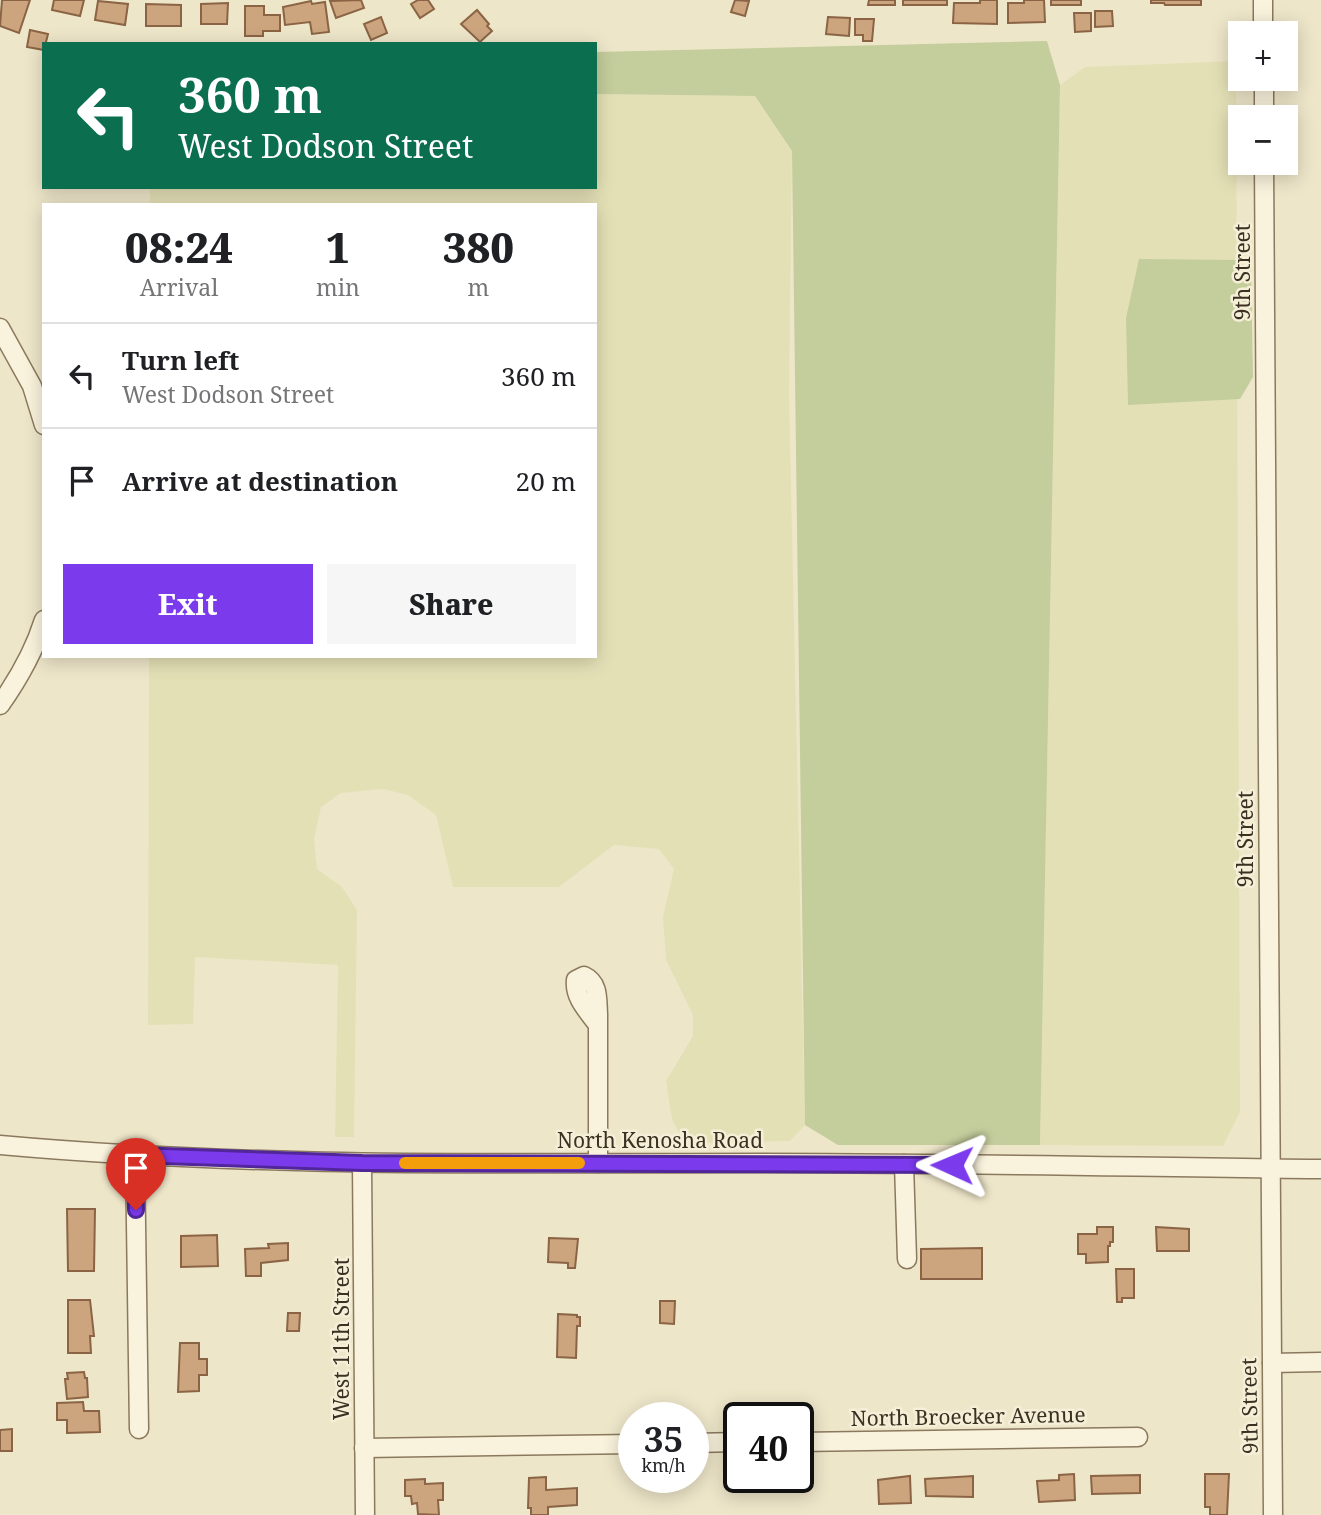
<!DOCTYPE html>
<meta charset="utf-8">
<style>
:root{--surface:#fff;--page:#f6f6f6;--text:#202124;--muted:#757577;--line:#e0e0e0;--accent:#7c3aed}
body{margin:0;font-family:"Noto Serif",serif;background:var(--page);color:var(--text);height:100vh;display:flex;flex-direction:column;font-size:26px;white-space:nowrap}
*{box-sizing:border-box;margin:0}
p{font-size:23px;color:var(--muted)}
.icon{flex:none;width:38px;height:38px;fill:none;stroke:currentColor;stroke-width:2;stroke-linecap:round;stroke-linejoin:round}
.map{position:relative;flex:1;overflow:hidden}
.sheet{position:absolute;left:42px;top:203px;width:555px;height:455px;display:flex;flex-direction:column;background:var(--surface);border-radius:0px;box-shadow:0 4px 18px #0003}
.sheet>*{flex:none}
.hud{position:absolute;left:42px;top:42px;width:555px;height:147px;border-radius:0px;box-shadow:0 4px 18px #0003;background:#0b6e4f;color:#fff;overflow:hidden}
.tools{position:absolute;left:1228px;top:21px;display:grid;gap:14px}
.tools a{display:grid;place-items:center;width:70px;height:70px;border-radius:0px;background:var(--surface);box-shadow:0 4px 18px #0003;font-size:35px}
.speed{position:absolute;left:618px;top:1402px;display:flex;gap:14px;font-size:35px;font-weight:700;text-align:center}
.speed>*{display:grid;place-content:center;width:91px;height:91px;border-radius:50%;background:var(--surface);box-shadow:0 4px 18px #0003;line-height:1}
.speed small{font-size:18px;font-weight:400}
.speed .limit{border:4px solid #111;border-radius:10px;background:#fff;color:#111}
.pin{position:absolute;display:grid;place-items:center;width:60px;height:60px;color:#fff;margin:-72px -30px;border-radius:50% 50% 50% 0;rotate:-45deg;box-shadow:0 0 7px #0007}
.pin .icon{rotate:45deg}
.me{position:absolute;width:77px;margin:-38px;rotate:271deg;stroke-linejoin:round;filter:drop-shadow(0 0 5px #0008)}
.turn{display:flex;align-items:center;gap:24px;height:147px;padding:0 21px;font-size:32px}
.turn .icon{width:91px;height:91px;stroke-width:2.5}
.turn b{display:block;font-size:49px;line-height:60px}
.eta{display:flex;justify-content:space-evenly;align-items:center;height:119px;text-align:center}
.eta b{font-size:42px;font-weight:800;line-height:49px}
.cta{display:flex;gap:14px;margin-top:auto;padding:14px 21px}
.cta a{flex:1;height:80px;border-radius:0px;background:var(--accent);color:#fff;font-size:28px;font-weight:800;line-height:80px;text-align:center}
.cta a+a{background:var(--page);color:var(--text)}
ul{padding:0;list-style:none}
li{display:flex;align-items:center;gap:21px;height:105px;padding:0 21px;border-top:2px solid var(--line)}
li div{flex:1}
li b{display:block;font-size:26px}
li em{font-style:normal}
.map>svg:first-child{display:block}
.farmland{fill:#e4e0b6}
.green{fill:#c4cd9c}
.building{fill:#cca57f;stroke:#8a6444;stroke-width:2}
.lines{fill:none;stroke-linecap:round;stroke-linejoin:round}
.minor-casing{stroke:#8b795e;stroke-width:21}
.minor{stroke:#f9f2dc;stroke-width:18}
.route-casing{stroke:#51269a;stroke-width:18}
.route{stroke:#7c3aed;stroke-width:12}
.slow{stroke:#f59e0b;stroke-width:12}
.labels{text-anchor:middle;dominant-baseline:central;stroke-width:5;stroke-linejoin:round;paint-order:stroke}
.street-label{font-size:21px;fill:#3b3021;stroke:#f6efd8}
</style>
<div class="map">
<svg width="1321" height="1515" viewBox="0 0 1321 1515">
<rect width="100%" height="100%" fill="#eee6c9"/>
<g class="farmland">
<polygon points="1236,61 1240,1112 1223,1146 1040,1145 1060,85 1085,67"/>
<polygon points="595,94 755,96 792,151 789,395 805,1125 790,1141 684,1143 672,1119 666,1081 693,1036 693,1015 666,960 663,917 674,869 659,849 614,845 559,887 453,887 436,815 408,795 383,789 341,793 321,807 314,839 317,869 342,887 357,910 354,1137 335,1137 338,965 195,957 193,1024 148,1025 149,656 595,656 595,205 150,205 150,187 595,187"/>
</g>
<g class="green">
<polygon points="1047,41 1060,85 1040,1145 838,1145 805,1125 792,151 755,96 595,94 595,52"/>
<polygon points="1139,259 1238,260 1251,271 1253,377 1240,399 1128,405 1126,318"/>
</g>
<g class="building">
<polygon points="2,0 30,0 19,33 0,26"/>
<polygon points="54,0 84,0 80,16 52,10"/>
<polygon points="361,0 364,8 336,18 330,1"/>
<polygon points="418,0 428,0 434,9 420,18 411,4"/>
<polygon points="735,0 749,1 745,16 731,12"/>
<polygon points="869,0 895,0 895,5 868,5"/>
<rect x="903" y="0" width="44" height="5"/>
<polygon points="980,0 997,0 997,24 953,23 954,3 980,3"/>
<polygon points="1024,0 1044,0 1045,22 1008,23 1008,3 1024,3"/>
<rect x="1051" y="0" width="30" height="5"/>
<polygon points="1151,0 1201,0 1201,5 1165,5 1164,3 1151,3"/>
<polygon points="98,1 128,4 125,25 95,20"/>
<polygon points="311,1 312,4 325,2 329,32 312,34 310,22 285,25 283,7"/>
<polygon points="228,3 227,24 201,24 201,4"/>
<polygon points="146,4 181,5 181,26 146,26"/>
<polygon points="245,6 264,6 264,15 280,15 280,31 263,31 263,36 245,36"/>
<polygon points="477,10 489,24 487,26 492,31 480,42 461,24"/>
<polygon points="1095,11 1112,11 1113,26 1095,27"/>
<polygon points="1074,13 1091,13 1091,31 1075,32"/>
<polygon points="381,17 387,33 371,40 364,24"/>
<polygon points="828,17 850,18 849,36 826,34"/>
<polygon points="855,19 874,19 872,41 863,41 863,35 855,35"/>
<polygon points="30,30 48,34 44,50 27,47"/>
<polygon points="67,1209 95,1209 94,1271 68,1271"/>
<polygon points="1097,1227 1113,1227 1113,1242 1110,1242 1110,1246 1108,1246 1108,1262 1086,1263 1086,1254 1078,1254 1078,1234 1097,1234"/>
<polygon points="1156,1227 1189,1229 1189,1251 1157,1251"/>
<polygon points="217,1235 218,1266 181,1267 181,1236"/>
<polygon points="549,1238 578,1239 575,1268 568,1268 568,1263 548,1262"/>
<polygon points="288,1243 288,1260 261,1263 261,1276 246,1276 245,1249 269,1248 268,1244"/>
<polygon points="982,1248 982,1279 921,1279 921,1249"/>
<polygon points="1116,1269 1134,1269 1134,1298 1122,1298 1122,1302 1117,1302"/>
<polygon points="68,1300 90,1300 94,1336 90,1336 91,1353 68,1353"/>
<polygon points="660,1301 675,1301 674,1324 660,1323"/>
<polygon points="288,1313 300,1313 299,1331 287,1331"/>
<polygon points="558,1314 577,1315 577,1317 580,1317 580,1326 577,1326 576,1358 557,1357"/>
<polygon points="180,1343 199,1343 199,1359 207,1359 207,1375 199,1375 199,1391 178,1392"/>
<polygon points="84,1372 85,1378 87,1378 88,1397 67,1399 65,1379 68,1379 67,1373"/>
<polygon points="83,1402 84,1411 99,1411 100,1432 67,1433 67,1420 57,1420 57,1403"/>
<polygon points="12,1429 12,1451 0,1451 0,1430"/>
<polygon points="1074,1474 1075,1500 1039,1502 1037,1481 1059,1480 1059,1475"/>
<polygon points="1205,1474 1229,1474 1227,1515 1210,1515 1210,1507 1205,1507"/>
<polygon points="1140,1475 1140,1493 1092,1494 1091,1476"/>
<polygon points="910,1476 911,1503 879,1504 878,1480"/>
<polygon points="973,1476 973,1497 926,1496 925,1479"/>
<polygon points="546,1477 546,1490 577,1488 577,1505 548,1507 548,1515 531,1515 531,1508 528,1508 529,1478"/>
<polygon points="425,1479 425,1484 443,1483 443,1500 438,1500 439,1515 418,1514 417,1503 412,1504 411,1496 405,1496 405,1480"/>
</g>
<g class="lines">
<defs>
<g id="minor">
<polyline points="1263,0 1263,33"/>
<polyline points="1264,79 1264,117"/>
<polyline points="1264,163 1273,1515"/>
<polyline points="0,328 32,386 44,425"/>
<path d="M0,705C19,678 34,652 44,620"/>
<path d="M0,1145C254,1168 509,1163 763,1163C949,1163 1135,1167 1321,1169"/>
<polyline points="135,1155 139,1429"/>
<polyline points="362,1163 365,1515"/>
<path d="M598,1163V1014C597,999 599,983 584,976L576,980C574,998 588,1011 598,1025"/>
<polyline points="904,1164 907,1259"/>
<polyline points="1272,1363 1321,1362"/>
<polyline points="798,1442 1138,1437"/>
<polyline points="693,1443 738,1442"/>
<polyline points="364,1448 634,1444"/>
</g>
</defs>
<use href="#minor" class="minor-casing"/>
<use href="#minor" class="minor"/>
</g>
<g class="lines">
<defs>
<polyline id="route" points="136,1210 135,1155 362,1163 952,1165"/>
</defs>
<use href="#route" class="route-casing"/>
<use href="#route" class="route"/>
<polyline class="slow" points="405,1163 579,1163"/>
</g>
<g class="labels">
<g class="street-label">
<text transform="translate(1242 272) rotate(-90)">9th Street</text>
<text transform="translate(1245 839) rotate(-90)">9th Street</text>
<text x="660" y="1140">North Kenosha Road</text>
<text transform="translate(341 1339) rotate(-90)">West 11th Street</text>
<text transform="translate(1249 1406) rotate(-91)">9th Street</text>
<text transform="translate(968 1416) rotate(-1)">North Broecker Avenue</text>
</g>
</g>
</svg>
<div class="tools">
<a>+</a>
<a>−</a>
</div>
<div class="speed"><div>35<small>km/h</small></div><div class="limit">40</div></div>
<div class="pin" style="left:136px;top:1210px;background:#d93025"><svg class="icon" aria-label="arrive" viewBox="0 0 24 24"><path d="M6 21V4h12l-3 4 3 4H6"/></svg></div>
<svg class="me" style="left:952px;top:1165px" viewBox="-20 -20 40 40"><path d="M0-17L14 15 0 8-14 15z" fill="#7c3aed" stroke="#fff" stroke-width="4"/></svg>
<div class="hud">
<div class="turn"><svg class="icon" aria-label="left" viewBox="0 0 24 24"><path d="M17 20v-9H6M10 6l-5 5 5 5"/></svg><div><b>360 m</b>West Dodson Street</div></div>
</div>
<section class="sheet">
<div class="eta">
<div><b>08:24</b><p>Arrival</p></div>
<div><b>1</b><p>min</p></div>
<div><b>380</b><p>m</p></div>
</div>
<ul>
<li><svg class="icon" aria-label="left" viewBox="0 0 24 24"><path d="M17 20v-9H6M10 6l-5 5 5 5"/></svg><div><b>Turn left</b><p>West Dodson Street</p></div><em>360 m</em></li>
<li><svg class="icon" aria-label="arrive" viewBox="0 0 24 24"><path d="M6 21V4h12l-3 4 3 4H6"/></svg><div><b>Arrive at destination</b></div><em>20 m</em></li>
</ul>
<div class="cta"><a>Exit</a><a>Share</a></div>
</section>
</div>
